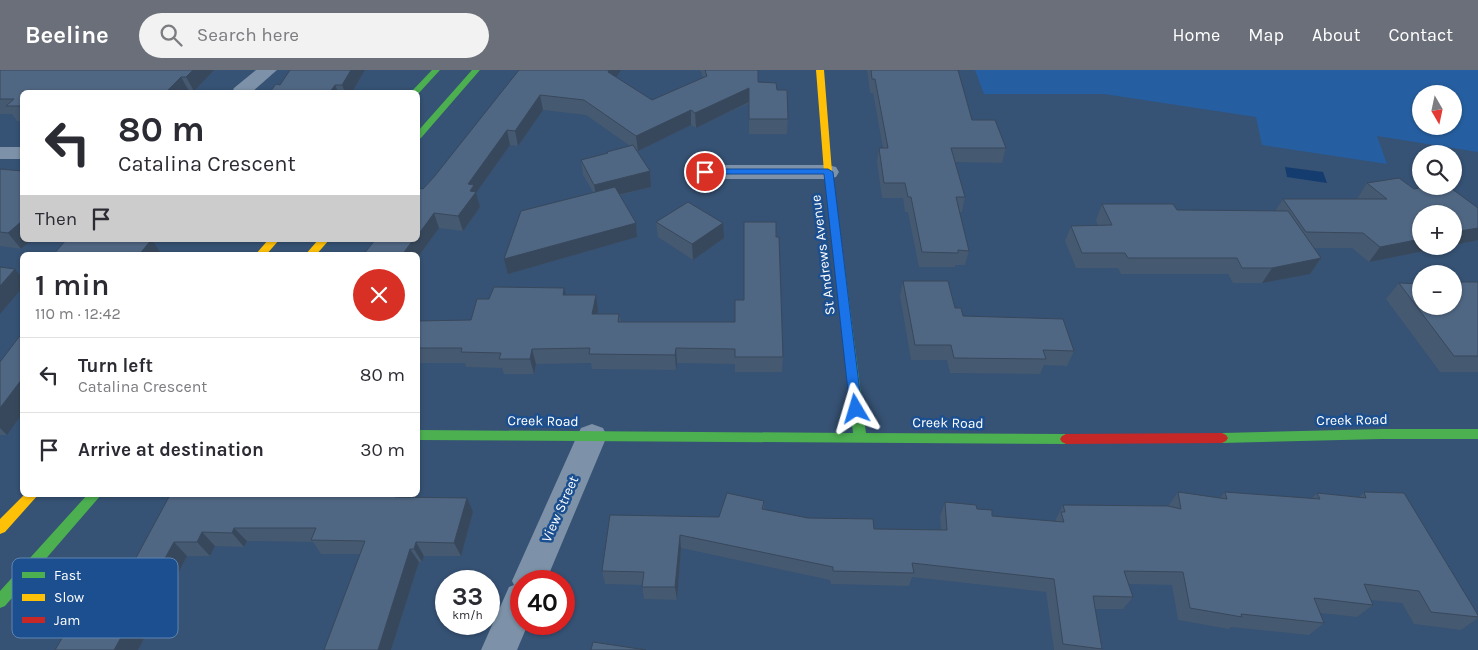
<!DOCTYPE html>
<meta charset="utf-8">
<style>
:root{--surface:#fff;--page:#f2f2f3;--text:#2b2b33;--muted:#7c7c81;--line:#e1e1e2;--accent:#6b6f79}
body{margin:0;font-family:Karla,sans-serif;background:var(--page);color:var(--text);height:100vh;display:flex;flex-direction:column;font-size:19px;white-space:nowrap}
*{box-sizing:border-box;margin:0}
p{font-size:16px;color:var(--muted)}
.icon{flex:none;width:28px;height:28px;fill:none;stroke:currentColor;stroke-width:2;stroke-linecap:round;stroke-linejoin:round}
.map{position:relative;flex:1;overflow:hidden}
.drawer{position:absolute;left:20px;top:182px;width:400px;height:245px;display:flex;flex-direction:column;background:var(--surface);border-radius:8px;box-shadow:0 1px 4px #0004}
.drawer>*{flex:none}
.hud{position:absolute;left:20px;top:20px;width:400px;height:152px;border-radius:8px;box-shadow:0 1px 4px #0004;background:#fff;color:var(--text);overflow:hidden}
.needle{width:32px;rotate:171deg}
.buttons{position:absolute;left:1412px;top:15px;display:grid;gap:10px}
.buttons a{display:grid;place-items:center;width:50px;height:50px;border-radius:50%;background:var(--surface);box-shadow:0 1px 4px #0004;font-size:25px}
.speed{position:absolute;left:435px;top:500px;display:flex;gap:10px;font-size:25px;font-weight:700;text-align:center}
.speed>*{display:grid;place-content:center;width:65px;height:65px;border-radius:50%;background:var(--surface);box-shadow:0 1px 4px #0004;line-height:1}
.speed small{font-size:12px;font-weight:400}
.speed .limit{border:8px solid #d22;background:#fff;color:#111}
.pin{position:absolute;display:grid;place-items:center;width:42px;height:42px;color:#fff;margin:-21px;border:2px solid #fff;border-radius:50%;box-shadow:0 1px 5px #0007}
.me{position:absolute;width:55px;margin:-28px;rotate:353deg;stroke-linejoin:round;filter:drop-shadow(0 0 4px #0008)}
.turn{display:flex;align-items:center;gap:18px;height:105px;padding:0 15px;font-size:22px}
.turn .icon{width:65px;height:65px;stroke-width:2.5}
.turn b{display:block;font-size:35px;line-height:42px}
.then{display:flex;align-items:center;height:48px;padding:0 15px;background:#0003;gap:10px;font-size:19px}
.round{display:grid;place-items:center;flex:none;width:52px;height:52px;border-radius:26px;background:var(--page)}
.head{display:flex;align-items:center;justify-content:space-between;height:85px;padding:0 15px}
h1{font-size:30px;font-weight:600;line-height:38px}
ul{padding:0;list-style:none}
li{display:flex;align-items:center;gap:15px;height:75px;padding:0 15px;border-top:1px solid var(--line)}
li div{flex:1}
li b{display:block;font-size:19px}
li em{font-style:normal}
header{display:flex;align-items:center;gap:30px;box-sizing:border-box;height:70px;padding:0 25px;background:var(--accent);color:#fff}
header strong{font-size:24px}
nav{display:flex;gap:28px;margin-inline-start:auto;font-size:18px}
.search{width:350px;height:45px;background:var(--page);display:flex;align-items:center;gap:12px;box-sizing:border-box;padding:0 18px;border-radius:28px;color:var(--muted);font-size:19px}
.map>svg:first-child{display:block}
.green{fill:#265fa1;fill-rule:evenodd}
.water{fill:#153c6e}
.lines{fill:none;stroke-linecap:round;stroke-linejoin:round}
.street{fill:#7d92a8;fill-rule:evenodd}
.fast{fill:#4caf50;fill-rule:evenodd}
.slow{fill:#ffc107;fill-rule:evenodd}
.jam{fill:#c62828;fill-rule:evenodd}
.wall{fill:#455971}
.shaded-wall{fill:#38485c}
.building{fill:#506783;stroke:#38485c}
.route{fill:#1a73e8;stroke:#114b97}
.labels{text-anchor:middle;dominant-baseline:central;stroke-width:5;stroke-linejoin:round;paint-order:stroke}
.street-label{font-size:14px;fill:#fff;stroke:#1b4f8f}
.key{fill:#1b4f8f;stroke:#5f84b1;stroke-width:1}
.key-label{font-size:14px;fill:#fff}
</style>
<header>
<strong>Beeline</strong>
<div class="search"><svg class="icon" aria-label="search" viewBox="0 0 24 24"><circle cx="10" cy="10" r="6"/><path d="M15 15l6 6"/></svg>Search here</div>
<nav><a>Home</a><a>Map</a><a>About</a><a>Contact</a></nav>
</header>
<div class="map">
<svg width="1478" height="580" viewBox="0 0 1478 580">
<rect width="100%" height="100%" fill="#365274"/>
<path class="green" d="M975,0H1478V82L1377,66L1387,94L1262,75L1256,47L1104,24H984ZM1421,24H1454V56H1421Z"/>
<polygon class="water" points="1285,97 1323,102 1327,113 1287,107"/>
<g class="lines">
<g class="street">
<polygon points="256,0 277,0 252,22 232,22 234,18"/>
<rect x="0" y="77" width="22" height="12"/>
<polygon points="705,95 828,95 836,97 839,102 836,107 828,109 705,109 697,107 694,102 697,97"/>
<polygon points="592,354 603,358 607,366 546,511 521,511 521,554 528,554 517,580 481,580 509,517 514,515 512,511 577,366 581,358"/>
</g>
<g class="fast">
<polygon points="432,0 440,0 418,24 411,22"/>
<polygon points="472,0 480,0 421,68 418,68 418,61"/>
<polygon points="839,188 844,191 866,363 1066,364 1070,366 1072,369 1070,372 1066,374 418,370 418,360 853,363 834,191"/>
<polygon points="1382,359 1478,359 1478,369 1382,369 1222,373 1218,371 1216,368 1218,365 1222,363"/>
<polygon points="87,425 101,425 5,536 0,538 0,521"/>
</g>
<g class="slow">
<polygon points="816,0 824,0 832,102 844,191 839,194 834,191 824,102"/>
<polygon points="268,170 279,170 266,185 255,185"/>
<polygon points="318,170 329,170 316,185 305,185"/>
<polygon points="24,425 38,425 5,462 0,464 0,449"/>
</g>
<polygon class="jam" points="1222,363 1226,365 1228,368 1226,371 1222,373 1066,374 1062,372 1060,369 1062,366 1066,364"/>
</g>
<g class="wall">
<polygon points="0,0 214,0 194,21 22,22 22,51 17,51 12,44 0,44"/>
<polygon points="365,0 352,22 270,22 280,15"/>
<polygon points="519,0 621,0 616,7 652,30 703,7 700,0 758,0 758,12 777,20 788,49 787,64 749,64 749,33 696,58 691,55 638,81 636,79 650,101 651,117 620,125 636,153 637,167 508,204 593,122 583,105 581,90 607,83 607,82 630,76 586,45 543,40 518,76 510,75 476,123 480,137 463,161 439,158 418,187 423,119 434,107"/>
<polygon points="867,0 958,0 972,50 1006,78 1002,93 955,92 965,127 962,142 959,142 969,181 965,195 955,195 955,197 919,197 908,142 905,142 903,128 882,128 877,92 879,78 883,78 873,23 870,23"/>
<polygon points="0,99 22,170 31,170 21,179 0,176"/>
<polygon points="1399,108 1414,119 1428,116 1448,116 1478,138 1478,170 1454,175 1454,144 1421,144 1421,176 1449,176 1369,192 1352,178 1313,178 1321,188 1310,204 1262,213 1233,213 1228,204 1121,204 1118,198 1076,198 1065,171 1071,156 1098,156 1096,150 1102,134 1173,134 1177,140 1275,141 1283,129 1357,129 1367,113"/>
<polygon points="656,152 724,168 693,190 658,167"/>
<polygon points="903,211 955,238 963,246 1074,281 1067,296 1044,295 1040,304 950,303 947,290 911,290 900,226"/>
<polygon points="1421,211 1421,236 1478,212 1478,302 1440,302 1386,229 1399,213 1419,214"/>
<polygon points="566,225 596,225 598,240 598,244 619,244 621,252 783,287 782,302 735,302 735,294 677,293 676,300 592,299 591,293 536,294 534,304 504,304 502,298 466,297 465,293 418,293 418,251 471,250 489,229"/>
<polygon points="0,292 7,365 0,365"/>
<polygon points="1178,422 1220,428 1225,422 1311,429 1317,423 1359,427 1364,422 1478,545 1478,548 1461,560 1414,554 1402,533 1371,530 1373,535 1357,547 1320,543 1324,553 1309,565 1231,557 1229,559 1178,550 1172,515 1129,514 1133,527 1123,539 1095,539 1102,579 1101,580 1054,580 1046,522 912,507 909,516 831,514 830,510 681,478 677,530 644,529 642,515 605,514 602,501 719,447 764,431 764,440 808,448 874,459 941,460 940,446 945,432 977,439 992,446 1056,452 1056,449 1063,435 1168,436"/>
<polygon points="170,425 400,425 401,427 473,442 461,486 424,486 422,492 419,492 391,580 324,580 360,484 321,484 313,472 247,471 244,477 215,476 210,486 187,486 138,580 55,580 87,535 131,497"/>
</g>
<g class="shaded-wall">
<polygon points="193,0 214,0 194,21 186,7"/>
<polygon points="351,0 365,0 352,22 345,22 342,15"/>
<polygon points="609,0 621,0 610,16 608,2"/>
<polygon points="181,7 189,21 187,22 166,22"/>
<polygon points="335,15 338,22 330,22"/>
<polygon points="749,18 749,32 696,58 695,43"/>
<polygon points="540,25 543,40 518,76 515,61"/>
<polygon points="691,40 691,55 638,81 636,66"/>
<polygon points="507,60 510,75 476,123 480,137 463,161 458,146 468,114"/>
<polygon points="650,101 651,117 597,130 594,115"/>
<polygon points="434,143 439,158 418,187 418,185 402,185 413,170 418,170 418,165"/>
<polygon points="22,151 22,170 31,170 21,179 8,163"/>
<polygon points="636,153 637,167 508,204 504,189"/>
<polygon points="723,153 724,168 693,190 692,174"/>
<polygon points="1478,158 1478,170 1454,175 1454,162"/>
<polygon points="1421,169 1421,176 1449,176 1369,192 1380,177"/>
<polygon points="129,170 152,170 162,185 139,185"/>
<polygon points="1321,188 1310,204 1262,213 1272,198"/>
<polygon points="15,199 22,208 22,218 0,244 0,216"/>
<polygon points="564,218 568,233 563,225"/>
<polygon points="596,225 598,240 595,259 592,244"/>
<polygon points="676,278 677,293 676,300 675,285"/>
<polygon points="532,279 536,294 534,304 530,289"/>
<polygon points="22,309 22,344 7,365 0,358 0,338"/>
<polygon points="396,425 400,425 405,435 395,427"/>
<polygon points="467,428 473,442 461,486 454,473"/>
<polygon points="234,458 247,471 244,477 232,463"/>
<polygon points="202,462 215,476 210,486 197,472"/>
<polygon points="680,465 681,478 677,530 675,517"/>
<polygon points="174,472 187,486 138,580 114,580"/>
<polygon points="416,472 424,486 422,492 414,479"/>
<polygon points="410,479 419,492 391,580 378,580"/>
</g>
<g class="building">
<polygon points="0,0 193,0 186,7 181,7 166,22 22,22 22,36 6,36 14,29 0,29"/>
<polygon points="290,0 351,0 342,15 335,15 330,22 270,22 276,14 280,15"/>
<polygon points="519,0 609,0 608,2 652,30 707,6 705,0 758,0 758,12 776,13 777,20 787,20 788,49 749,49 749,18 695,43 691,40 636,66 584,30 540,25 515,61 507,60 468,114 474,115 470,121 476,122 458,146 434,143 418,165 418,118 423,119 434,107"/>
<polygon points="871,0 958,0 972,50 995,50 1006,78 951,78 965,127 956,127 969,181 958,180 958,183 922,182 911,127 908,127 905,113 884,113 879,78 888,78 875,9 872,9"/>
<polygon points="633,75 650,101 594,115 581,90 608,83 607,82"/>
<polygon points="0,99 22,101 22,151 8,163 0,162"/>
<polygon points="1399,108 1414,119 1428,116 1448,116 1478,138 1478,158 1454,162 1454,144 1421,144 1421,169 1380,177 1363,163 1306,162 1283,129 1387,129 1367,113"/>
<polygon points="615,117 636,153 504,189 521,141"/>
<polygon points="688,132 723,153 692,174 656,152"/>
<polygon points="1102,134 1173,134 1177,140 1288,141 1321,188 1272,198 1242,198 1237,188 1128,188 1125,183 1082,183 1071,156 1112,155"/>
<polygon points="744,152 776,152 776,167 779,167 783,287 735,287 735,279 676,278 675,285 589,284 590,278 532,279 530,289 499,289 501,283 461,282 462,278 418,278 418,251 471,250 477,229 489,229 494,217 564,218 563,225 596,225 592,244 619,244 618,252 735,252 735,230 744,230"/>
<polygon points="66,170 151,170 139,185 53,185"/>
<polygon points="375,170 413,170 402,185 363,185"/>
<polygon points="0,197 15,199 0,216"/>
<polygon points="903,211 948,211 955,238 961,238 963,246 1063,249 1074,281 1043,280 1046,289 954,288 951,275 915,275"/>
<polygon points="1454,212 1478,212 1478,286 1454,286 1399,213 1421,214 1421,236 1454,236"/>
<polygon points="22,263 22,309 0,338 0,292"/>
<polygon points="1178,422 1227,429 1225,422 1320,429 1317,423 1366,428 1364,422 1404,423 1478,545 1478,547 1431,542 1419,521 1364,514 1373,535 1314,528 1324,553 1241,544 1242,547 1190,538 1183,502 1124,501 1133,527 1093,526 1102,579 1063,574 1054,509 912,493 914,503 833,501 833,497 680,465 675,517 642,517 644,502 602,501 610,445 719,447 727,423 764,431 762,439 808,448 873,449 874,459 947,460 945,432 976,435 977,439 992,440 992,446 1064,452 1061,442 1065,442 1063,435 1168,436 1181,439"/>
<polygon points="170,425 396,425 395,427 467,428 454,473 416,472 414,479 410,479 378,580 324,580 365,471 311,470 316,458 234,458 232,463 202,462 197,472 174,472 114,580 55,580 82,535 87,535 110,496 131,497"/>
<polygon points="593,572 646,580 591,580"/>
</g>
<polygon class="route" points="705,99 828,99 833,102 862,339 860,343 852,343 850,339 824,104 702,104 702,100"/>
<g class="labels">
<g class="street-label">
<text transform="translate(823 185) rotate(-97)">St Andrews Avenue</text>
<text transform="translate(1352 350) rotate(-1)">Creek Road</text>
<text transform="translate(543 351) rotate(1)">Creek Road</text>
<text transform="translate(948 353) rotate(1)">Creek Road</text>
<text transform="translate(560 439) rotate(-66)">View Street</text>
</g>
</g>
<rect x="12" y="488" width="166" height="80" rx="8" class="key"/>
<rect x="22" y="502" width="23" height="6" fill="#4caf50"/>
<rect x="22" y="524" width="23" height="7" fill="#ffc107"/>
<rect x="22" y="547" width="23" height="6" fill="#c62828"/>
<g class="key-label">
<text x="54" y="510">Fast</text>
<text x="54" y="532">Slow</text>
<text x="54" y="555">Jam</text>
</g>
</svg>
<div class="buttons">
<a><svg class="needle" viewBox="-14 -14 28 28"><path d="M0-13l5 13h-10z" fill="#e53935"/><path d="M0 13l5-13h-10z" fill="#7c7c81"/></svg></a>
<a><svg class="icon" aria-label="search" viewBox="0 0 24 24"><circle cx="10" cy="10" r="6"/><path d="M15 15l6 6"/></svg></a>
<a>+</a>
<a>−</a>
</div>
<div class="speed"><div>33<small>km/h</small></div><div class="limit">40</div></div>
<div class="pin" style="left:705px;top:102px;background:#d93025"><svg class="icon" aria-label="arrive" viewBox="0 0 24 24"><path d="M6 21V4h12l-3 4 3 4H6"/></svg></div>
<svg class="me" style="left:856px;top:339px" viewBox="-20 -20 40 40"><path d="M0-17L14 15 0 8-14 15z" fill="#1a73e8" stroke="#fff" stroke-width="4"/></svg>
<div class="hud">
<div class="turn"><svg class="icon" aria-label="left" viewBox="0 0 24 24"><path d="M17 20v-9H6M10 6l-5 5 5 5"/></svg><div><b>80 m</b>Catalina Crescent</div></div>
<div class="then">Then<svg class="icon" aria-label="arrive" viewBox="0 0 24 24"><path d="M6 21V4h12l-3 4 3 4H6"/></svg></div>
</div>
<section class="drawer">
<div class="head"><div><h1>1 min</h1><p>110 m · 12:42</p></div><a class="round" style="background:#d93025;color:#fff"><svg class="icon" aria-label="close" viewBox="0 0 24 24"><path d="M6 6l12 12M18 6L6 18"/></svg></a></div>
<ul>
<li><svg class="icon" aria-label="left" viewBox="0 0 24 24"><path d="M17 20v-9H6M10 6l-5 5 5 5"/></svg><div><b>Turn left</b><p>Catalina Crescent</p></div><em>80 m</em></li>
<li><svg class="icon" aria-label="arrive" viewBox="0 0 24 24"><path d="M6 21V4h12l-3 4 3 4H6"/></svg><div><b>Arrive at destination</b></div><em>30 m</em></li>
</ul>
</section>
</div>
